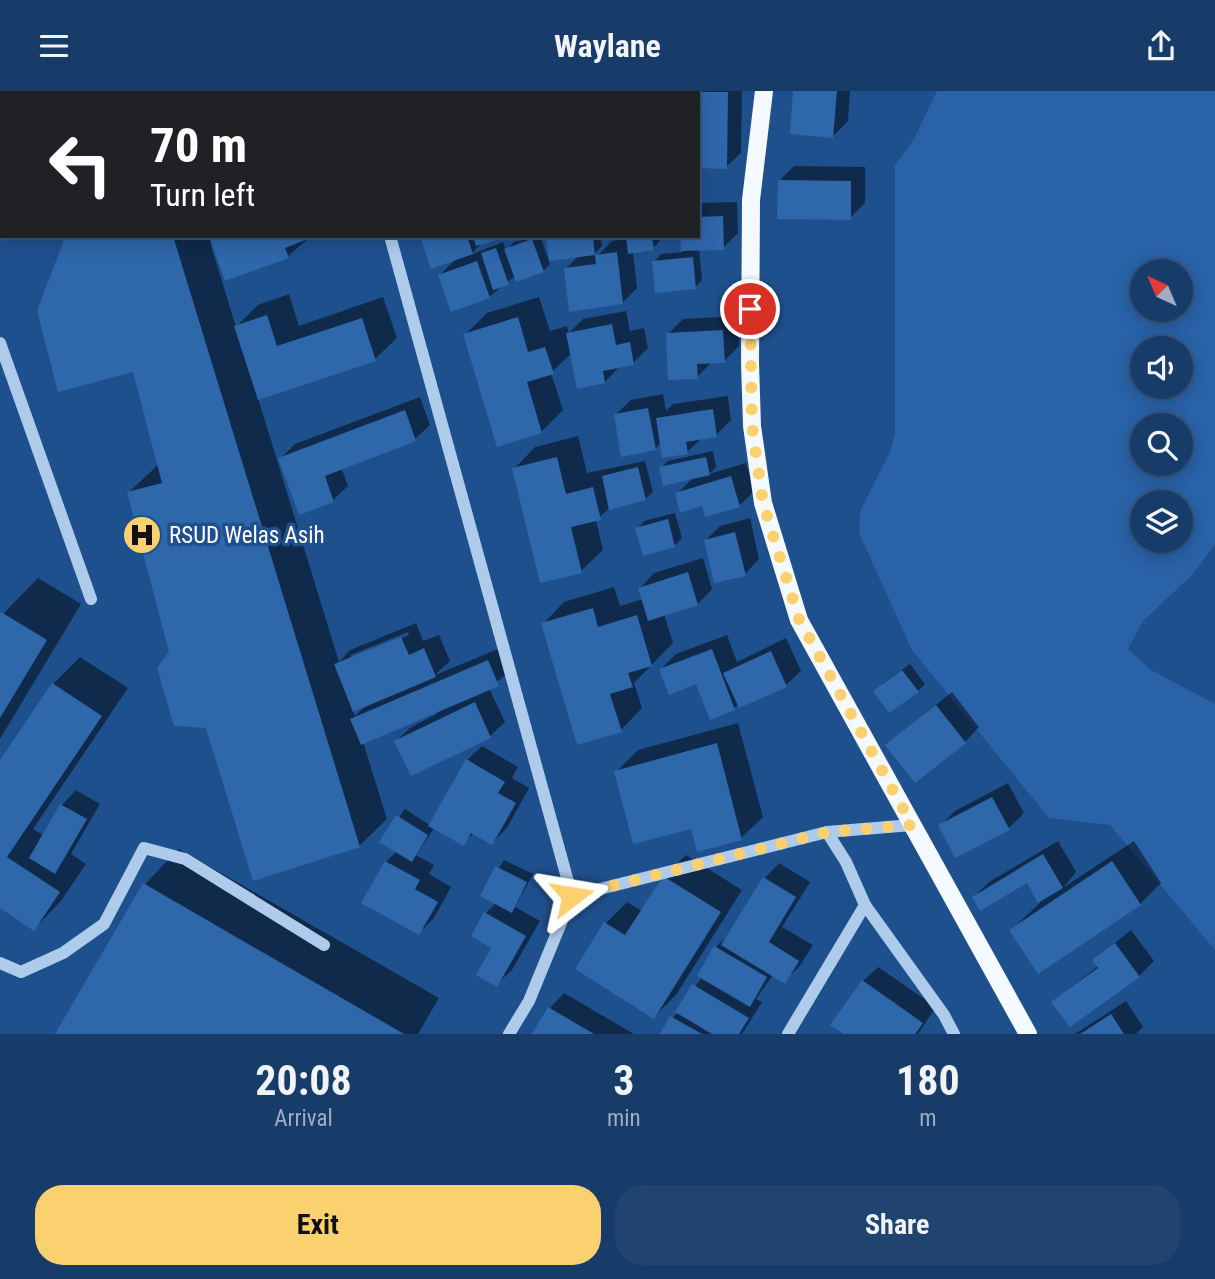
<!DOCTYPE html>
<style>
:root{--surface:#173c6a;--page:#204370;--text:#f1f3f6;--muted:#9eadc1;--line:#36567e;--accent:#fad16e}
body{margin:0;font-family:"Roboto Condensed",sans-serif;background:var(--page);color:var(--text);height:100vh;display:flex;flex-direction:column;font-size:26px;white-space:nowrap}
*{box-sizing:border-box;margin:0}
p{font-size:23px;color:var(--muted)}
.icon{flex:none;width:38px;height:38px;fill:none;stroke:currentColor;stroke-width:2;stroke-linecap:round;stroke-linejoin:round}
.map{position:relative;height:943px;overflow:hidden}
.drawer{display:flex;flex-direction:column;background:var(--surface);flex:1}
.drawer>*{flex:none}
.guide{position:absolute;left:0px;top:0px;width:700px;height:147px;box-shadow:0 4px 18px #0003,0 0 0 2px var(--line);background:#202124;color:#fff;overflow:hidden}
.needle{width:46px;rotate:316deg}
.controls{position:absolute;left:1130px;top:168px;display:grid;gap:14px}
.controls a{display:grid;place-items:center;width:63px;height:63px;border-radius:50%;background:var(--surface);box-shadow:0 4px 18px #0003,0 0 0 2px var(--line);font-size:35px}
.pin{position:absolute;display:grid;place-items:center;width:60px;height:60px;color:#fff;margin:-30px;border:4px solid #fff;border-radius:50%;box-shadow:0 2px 7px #0007}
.me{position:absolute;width:77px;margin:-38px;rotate:76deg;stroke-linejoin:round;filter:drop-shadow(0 0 5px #0008)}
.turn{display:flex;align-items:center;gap:24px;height:147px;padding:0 35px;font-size:32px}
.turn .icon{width:91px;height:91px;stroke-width:2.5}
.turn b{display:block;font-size:49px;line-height:60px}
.eta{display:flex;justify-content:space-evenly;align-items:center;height:119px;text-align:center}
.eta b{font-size:42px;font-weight:700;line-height:49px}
.primary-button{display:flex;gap:14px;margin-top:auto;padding:14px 35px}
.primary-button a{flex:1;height:80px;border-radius:28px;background:var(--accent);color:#111;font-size:28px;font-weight:700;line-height:80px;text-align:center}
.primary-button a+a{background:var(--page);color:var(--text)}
header{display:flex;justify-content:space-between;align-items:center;height:91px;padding:0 35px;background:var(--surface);font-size:32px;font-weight:700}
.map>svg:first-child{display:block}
.green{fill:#2962a7;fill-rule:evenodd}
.shadow{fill:#0007;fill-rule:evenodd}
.building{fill:#2f67ab}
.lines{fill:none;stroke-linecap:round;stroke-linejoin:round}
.minor{stroke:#aecbec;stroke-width:12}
.major{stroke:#f4f8ff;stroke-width:18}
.route{stroke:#fad16e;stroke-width:12;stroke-dasharray:0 21.6}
.labels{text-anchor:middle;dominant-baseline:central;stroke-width:7;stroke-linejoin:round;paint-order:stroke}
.poi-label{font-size:23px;fill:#fff;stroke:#1f508e;text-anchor:start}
</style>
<header><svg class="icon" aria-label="menu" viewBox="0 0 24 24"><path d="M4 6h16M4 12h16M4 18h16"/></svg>Waylane<svg class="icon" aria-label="share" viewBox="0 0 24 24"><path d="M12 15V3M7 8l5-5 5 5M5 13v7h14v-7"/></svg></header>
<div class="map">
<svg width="1215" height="943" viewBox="0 0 1215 943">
<rect width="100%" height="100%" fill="#1f508e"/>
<path class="green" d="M937,0H1215V453L1193,483L1143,530L1128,558L1151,579L1215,613V859L1110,734L1049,727L912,559L859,442L860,420L891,359L895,342V74L914,48ZM1143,180H1181V219H1143ZM1143,257H1181V296H1143ZM1143,334H1181V373H1143ZM1143,411H1181V450H1143Z"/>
<g class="shadow">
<polygon points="177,0 213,0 214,2 175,2"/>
<polygon points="242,0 322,0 323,2 240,2"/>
<polygon points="492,0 615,0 615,2"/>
<polygon points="694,0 742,0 741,62 726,76 701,76 702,100 698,104 698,2"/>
<polygon points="795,0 850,0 848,30 833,45"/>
<polygon points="794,75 865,76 865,112 850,127 779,90"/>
<polygon points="737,111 738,142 723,157 699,158 702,189 695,196 654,171 661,163 683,161 682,145 698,145 698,112"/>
<path d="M71,145H311L288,165L210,151L236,236L258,214L289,203L299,235L383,206L397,247L375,268L258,307L339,571L350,559L416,532L423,550L439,544L450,570L435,584L503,556L512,579L489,597L505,631L490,645L396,650L411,636L437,623L436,620L363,651L387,728L359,755L208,635L171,562L129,401L159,373L134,279L66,150ZM408,541L409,544L351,568V564ZM367,613L355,625L353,619Z"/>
<polygon points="421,145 504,145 482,152 470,164 503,151 506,159 514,151 540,145 550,173 543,180 515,185 489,206 440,184 457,167"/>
<polygon points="547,145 601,145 602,155 594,163 596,166 612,150 628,148 627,145 659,145 660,150 653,157 633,160 637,197 622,212 566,178 579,164"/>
<polygon points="539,206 550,240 567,235 569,242 583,228 626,220 630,240 644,237 648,257 633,272 619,276 605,291 572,262 551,282 563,319 541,341 465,244 487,222"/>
<polygon points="737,225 739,255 724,270 713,270 697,286 668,243 683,228"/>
<polygon points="663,303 666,320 673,313 728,305 731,329 716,344 702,347 687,361 661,351 655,358 616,323 631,309"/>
<polygon points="420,306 430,334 415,348 341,376 348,395 333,409 280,368 295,353"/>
<polygon points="578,345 587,382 645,370 653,401 645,408 611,416 596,429 603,459 581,480 514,378 535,356"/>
<polygon points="713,360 716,376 709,383 746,372 754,400 739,415 703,413 677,403 693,387 661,377 668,370"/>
<polygon points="675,422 682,447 674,455 637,438 644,430"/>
<polygon points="750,427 759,468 745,483 706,449 720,435"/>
<polygon points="703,467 712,498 698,513 664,523 673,552 634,592 642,617 621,639 543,533 564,511 614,496 620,515 643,508 640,497 654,482"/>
<polygon points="38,487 81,513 0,648 0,526"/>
<polygon points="727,544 737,571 786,547 801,580 786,594 739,612 734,617 697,591 661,578 676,563"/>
<polygon points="80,566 128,597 33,738 43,744 62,714 76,699 100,713 71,763 86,773 61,810 34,838 0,815 0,673 53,593"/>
<polygon points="910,573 925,593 918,600 882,593"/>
<polygon points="952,601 979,636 965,651 887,654"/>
<polygon points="738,632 763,726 741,747 692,736 616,681 638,659"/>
<polygon points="482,655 518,676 512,687 529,697 507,737 492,752 474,742 463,752 435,736 416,764 434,774 429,783 451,796 434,827 419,842 386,771 397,760 382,750 405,718 431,735 467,669"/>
<polygon points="1008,692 1024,722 1009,737 940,735 955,720"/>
<polygon points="1058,750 1076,781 1064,796 1134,750 1161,792 1140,813 1011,839 1040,812 1027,790 974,806 989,791"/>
<polygon points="179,758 439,907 418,943 57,943 144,794"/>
<polygon points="686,764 742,799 676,904 654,926 606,832 627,811 642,820 664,786"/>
<polygon points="504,769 533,783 515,816 540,830 512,879 497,893 494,856 486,822 496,812 482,804"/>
<polygon points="779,772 810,791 782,836 813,854 799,876 784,890 773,884 756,908 762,911 742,943 662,943 702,886 716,856 731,842 765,787"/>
<polygon points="1131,839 1154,870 1139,885 1071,934 1054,911 1098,875 1094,869"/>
<polygon points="878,876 936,916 918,943 847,943 863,890"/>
<polygon points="564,902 634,943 535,943 550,917"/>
<polygon points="1126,910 1143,936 1136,943 1075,943"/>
</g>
<g class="building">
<polygon points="793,0 837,0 833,47 790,43"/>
<polygon points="698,1 728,1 727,78 698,77"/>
<polygon points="778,89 851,90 851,129 777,128"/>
<polygon points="723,125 724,159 681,160 680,145 698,145 698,126"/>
<polygon points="77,145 173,145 360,756 253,790 206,637 174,635 157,577 169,561 127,401 162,392 133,281 58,301 37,220 64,149"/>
<polygon points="209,145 315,145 285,157 289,167 225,190"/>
<polygon points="420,145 467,145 473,163 431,178"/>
<polygon points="473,145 507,145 507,146 476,155"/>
<polygon points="546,145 593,145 595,164 549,170"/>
<polygon points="626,145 652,145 654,159 628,163"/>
<polygon points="532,148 544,181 516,191 504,158"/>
<polygon points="496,157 509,194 493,199 481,162"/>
<polygon points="617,161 623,213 569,221 564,177 596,173 595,164"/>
<polygon points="693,166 696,198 655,202 652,170"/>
<polygon points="477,170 490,207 451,221 438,184"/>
<polygon points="267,224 277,255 362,227 376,270 258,309 234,235"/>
<polygon points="518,226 528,261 545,256 554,283 527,291 542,342 497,356 463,243"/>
<polygon points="612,233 616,254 630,251 634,274 603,280 605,292 577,298 566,242"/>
<polygon points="723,239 725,272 697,273 698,288 668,289 666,242"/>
<polygon points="648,317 656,359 621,366 614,323"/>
<polygon points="713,318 717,346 686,351 688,363 662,367 656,327"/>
<polygon points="405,319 416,350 325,385 334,411 299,424 278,367"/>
<polygon points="557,366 566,403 593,396 601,429 571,436 582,482 540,492 512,377"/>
<polygon points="706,366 710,384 663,395 659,376"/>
<polygon points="638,376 646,409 609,419 602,385"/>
<polygon points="731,385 740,416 705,426 702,415 680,422 675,402"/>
<polygon points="668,428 675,456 643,465 635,437"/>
<polygon points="735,441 746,485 714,492 704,449"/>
<polygon points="688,481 698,514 648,530 638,497"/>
<polygon points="593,517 598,536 637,524 652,575 628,582 633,596 610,603 622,641 577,654 541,532"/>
<polygon points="1,521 47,549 0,627 0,523"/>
<polygon points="401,546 409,564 424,557 436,586 353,621 334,573"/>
<polygon points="712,558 735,619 710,629 696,593 669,604 659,578"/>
<polygon points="771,560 787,596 739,617 723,582"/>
<polygon points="488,569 499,595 361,654 350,628"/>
<polygon points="902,579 919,601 889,622 873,600"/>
<polygon points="52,592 102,625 7,766 60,801 34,840 0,817 0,669"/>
<polygon points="475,611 491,647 411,685 394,650"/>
<polygon points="936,614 966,652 915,692 885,654"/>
<polygon points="717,652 742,749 697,761 691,738 633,753 614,680"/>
<polygon points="466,668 505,691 498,702 516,712 492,754 471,742 464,755 428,735"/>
<polygon points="992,706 1010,739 955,767 938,734"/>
<polygon points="60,713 87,728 55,783 29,767"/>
<polygon points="396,724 428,744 412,771 379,751"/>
<polygon points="1043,763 1063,797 1038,812 1027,792 980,820 972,806"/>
<polygon points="385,770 420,789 415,798 438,811 419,844 361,812"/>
<polygon points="1112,770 1141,814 1038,883 1009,839"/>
<polygon points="495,775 527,791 512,822 480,805"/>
<polygon points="663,785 721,821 654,928 575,878 604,831 625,844"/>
<polygon points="763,786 796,806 769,851 799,870 785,893 721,854"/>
<polygon points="143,792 404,943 55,943"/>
<polygon points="484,821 526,845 497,896 476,884 491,857 471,845"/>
<polygon points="1115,852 1140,886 1070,936 1051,911 1098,877 1092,869"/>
<polygon points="714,855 767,886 750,916 697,885"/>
<polygon points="862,889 923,932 915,943 844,943 830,934"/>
<polygon points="692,893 749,927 739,943 712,943 675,921"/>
<polygon points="548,916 594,943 532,943"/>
<polygon points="1111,923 1124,943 1080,943"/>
<polygon points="670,925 702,943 660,943"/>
</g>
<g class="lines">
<g class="minor">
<polyline points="349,0 349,2"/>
<polyline points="390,145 572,805 529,910 509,943"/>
<polyline points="0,252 91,508"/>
<polyline points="572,805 827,741 912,734"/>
<polyline points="865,814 944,924 954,943"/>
<polyline points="0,872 21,881 63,862 104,833 144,757 185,768 324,854"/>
<polyline points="788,943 865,814 846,771 827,741"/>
</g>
<g class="major">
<polyline points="764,0 751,109 750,272 752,335 763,412 799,529 1028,943"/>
<polyline points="73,2 76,0"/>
<polyline points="0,37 2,36"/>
</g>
</g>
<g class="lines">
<polyline class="route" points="572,805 827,741 912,734 799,528 763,412 752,335 750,218"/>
</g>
<defs>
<symbol id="hospital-disc" viewBox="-11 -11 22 22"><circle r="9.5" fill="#fad16e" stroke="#1f508e"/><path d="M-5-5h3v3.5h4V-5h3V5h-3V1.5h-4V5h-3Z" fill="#111"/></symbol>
</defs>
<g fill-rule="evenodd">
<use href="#hospital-disc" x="120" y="422" width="44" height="44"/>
</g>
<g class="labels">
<g class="poi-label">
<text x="169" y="444">RSUD Welas Asih</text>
</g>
</g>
</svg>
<div class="controls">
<a><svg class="needle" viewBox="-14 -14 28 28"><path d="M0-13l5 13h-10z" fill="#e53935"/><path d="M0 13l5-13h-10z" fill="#9eadc1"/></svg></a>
<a><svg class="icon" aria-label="sound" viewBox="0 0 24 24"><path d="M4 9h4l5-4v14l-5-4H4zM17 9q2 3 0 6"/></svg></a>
<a><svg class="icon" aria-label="search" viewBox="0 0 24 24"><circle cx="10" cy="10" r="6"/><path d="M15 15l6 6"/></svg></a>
<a><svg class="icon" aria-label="layers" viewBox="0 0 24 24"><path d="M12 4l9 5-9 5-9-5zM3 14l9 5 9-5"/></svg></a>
</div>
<div class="pin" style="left:750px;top:218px;background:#d93025"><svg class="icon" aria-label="arrive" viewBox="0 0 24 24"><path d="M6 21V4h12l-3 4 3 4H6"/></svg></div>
<svg class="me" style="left:572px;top:805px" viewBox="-20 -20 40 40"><path d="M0-17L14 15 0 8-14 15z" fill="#fad16e" stroke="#fff" stroke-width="4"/></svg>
<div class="guide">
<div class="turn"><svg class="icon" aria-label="left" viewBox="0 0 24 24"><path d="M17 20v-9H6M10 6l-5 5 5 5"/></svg><div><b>70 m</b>Turn left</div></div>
</div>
</div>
<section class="drawer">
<div class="eta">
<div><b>20:08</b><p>Arrival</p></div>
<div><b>3</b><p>min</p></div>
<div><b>180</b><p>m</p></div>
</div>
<div class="primary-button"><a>Exit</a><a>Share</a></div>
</section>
